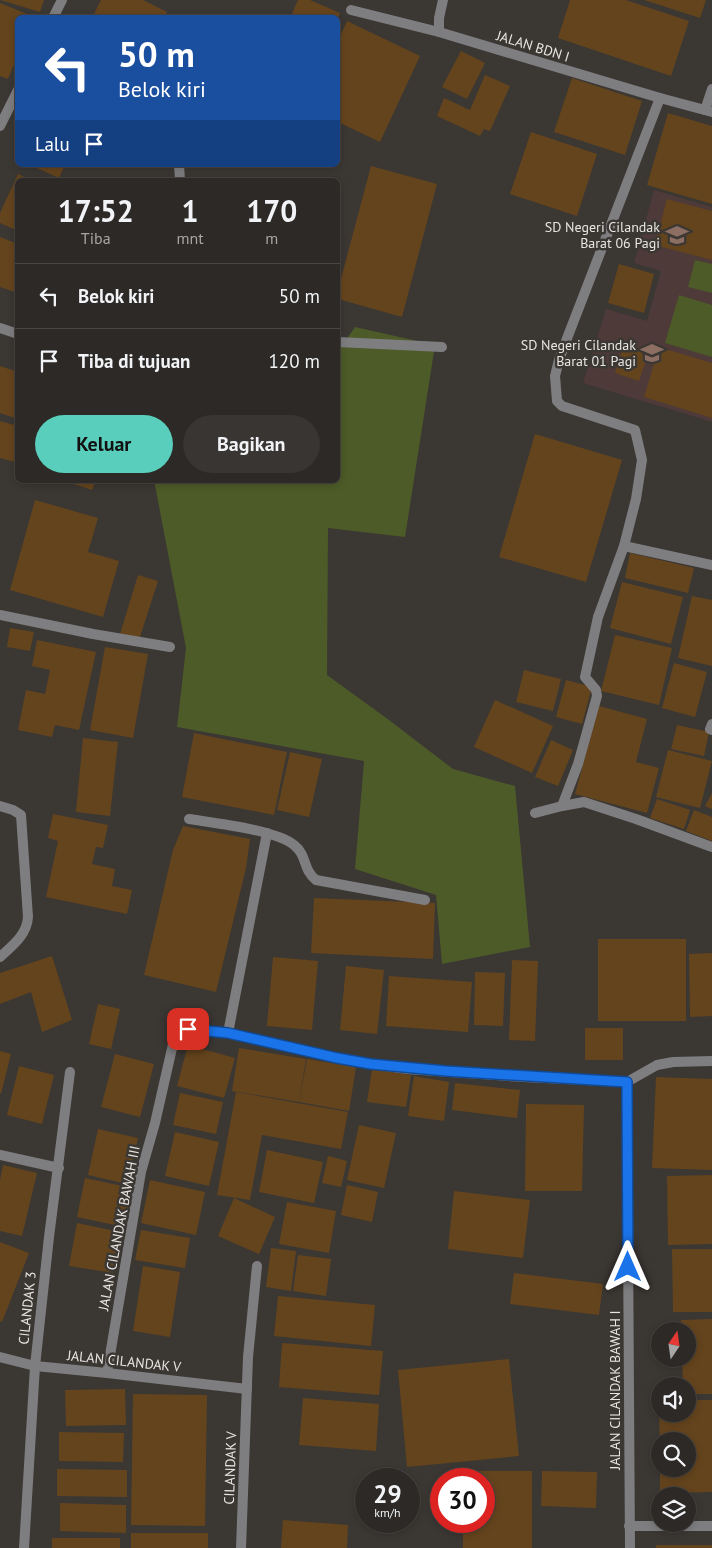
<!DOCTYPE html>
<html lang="id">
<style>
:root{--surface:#2c2926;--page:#383532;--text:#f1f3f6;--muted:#a6a6a7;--line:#484543;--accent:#5acebc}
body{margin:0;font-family:"PT Sans",sans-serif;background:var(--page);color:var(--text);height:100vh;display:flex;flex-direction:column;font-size:19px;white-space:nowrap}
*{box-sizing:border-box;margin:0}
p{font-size:16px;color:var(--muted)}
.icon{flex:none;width:28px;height:28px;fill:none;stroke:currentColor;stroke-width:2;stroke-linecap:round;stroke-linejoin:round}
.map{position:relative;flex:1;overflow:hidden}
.details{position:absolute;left:15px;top:178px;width:325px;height:305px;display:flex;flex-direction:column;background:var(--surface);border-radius:8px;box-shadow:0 2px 8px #0003,0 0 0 1px var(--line)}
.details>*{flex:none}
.hud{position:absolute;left:15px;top:15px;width:325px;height:152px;border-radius:8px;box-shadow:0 2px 8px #0003,0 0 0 1px var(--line);background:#1a4fa0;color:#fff;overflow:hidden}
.needle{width:32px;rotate:13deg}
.buttons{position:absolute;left:651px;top:1322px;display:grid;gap:10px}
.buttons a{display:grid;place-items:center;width:45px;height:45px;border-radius:50%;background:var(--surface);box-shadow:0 2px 8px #0003,0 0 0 1px var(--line);font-size:25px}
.speed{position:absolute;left:355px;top:1468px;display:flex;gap:10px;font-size:25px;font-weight:700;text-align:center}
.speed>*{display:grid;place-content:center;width:65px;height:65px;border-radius:50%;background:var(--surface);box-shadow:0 2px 8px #0003,0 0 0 1px var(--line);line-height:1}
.speed small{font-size:12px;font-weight:400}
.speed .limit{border:8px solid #d22;background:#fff;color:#111}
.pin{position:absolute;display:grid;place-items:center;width:42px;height:42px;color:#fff;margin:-21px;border-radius:10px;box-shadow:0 2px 8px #0006}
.me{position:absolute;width:55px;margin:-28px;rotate:0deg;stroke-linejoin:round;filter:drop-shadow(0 0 4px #0008)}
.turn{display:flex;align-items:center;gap:18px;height:105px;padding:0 20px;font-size:22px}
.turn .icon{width:65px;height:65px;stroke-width:2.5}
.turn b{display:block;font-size:35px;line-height:42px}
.then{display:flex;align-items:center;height:48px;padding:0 20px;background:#0003;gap:10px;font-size:19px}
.eta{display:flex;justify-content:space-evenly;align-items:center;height:85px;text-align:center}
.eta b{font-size:30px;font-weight:700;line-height:35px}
.cta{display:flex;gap:10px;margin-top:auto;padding:10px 20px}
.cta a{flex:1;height:58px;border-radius:30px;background:var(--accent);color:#111;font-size:20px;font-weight:700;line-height:58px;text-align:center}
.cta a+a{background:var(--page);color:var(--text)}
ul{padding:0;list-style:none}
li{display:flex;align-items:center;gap:15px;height:65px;padding:0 20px;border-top:1px solid var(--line)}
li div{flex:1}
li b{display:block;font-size:19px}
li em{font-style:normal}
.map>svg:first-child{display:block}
.education{fill:#4e3a38}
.green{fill:#4d5b28}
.building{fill:#64441d}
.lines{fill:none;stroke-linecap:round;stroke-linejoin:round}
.lane{stroke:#7e7e81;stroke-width:10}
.street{stroke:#7e7e81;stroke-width:10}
.route-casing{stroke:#114b97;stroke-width:12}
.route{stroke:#1a73e8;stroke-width:9}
.labels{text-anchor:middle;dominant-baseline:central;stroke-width:5;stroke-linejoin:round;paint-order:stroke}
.street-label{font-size:14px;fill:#e8e5e3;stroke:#3b3733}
.poi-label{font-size:14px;fill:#e8e5e3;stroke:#3b3733;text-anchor:end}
</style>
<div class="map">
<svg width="712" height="1548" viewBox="0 0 712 1548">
<rect width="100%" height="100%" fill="#3b3733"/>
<polygon class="education" points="654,190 712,207 712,422 583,383 606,309 647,321 661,271 634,263"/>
<g class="green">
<polygon points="695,260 712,264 712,293 688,287"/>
<polygon points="679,295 712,305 712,357 665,343"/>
<polygon points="355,327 435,345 405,537 328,528 327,675 389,720 453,769 515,786 530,947 442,964 436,895 355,869 364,761 177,727 186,648 154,480 338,480 338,341 344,343"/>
</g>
<g class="building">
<polygon points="0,0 44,0 40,12"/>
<polygon points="101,0 143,0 167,12 164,18 92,18"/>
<polygon points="298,0 310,0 340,13 338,18 290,18"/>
<polygon points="570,0 626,0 689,21 671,76 558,38"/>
<polygon points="644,0 706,0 700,18"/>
<polygon points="0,3 32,16 32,18 18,18 18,55 8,79 0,76"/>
<polygon points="347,21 420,56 380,142 338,122 338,41"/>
<polygon points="461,51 485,63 467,99 442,87"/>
<polygon points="485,75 510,86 490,131 484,129 480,136 437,116 444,98 470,110"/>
<polygon points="572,78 642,101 625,155 554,132"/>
<polygon points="668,113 712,126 712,204 647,185"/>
<polygon points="531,132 597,154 577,216 510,194"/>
<polygon points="30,165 65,165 59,178"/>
<polygon points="371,166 437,184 402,317 338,299 338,290"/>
<polygon points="18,174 31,180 18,180 18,231 0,223 0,213"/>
<polygon points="667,199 712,211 712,260 655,245"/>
<polygon points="0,237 18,244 18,293 0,287"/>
<polygon points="619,264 654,274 644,313 608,303"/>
<polygon points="624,343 649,351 639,381 615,373"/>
<polygon points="659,347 712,363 712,418 644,397"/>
<polygon points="0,366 18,372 18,419 0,413"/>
<polygon points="0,421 18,426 18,463 0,458"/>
<polygon points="535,434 622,460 586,582 499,557"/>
<polygon points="62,480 96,480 92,490"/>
<polygon points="35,500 98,518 88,552 119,561 103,617 10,590"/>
<polygon points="630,553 694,568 688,593 625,578"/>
<polygon points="138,575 158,581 139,640 120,634"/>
<polygon points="622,582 683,597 671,644 610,628"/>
<polygon points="692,596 712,600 712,666 678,658"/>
<polygon points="10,628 34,632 30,651 7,647"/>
<polygon points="615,635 672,648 659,705 601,691"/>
<polygon points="37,640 96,652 79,730 55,725 52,737 18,730 26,690 45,694 50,670 32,666"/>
<polygon points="105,647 148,654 133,738 90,730"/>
<polygon points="674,663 707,672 695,717 662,708"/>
<polygon points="524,670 561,679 553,711 516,702"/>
<polygon points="566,680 592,687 582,724 556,717"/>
<polygon points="495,700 553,726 532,773 474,747"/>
<polygon points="599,706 647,719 636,762 659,768 647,813 575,794"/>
<polygon points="677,725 709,732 704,756 671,749"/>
<polygon points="194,733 287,752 274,815 182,797"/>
<polygon points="83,738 118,742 110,816 76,812"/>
<polygon points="551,740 573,750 558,786 535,777"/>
<polygon points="668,750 712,761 700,808 656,797"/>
<polygon points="290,752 322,759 309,817 277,810"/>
<polygon points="712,793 712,809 705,806"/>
<polygon points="657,799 690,810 684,829 650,818"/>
<polygon points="694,810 712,817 712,841 686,831"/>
<polygon points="53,814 108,825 103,848 96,847 92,864 115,869 112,886 132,890 127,914 46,897 58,841 48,838"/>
<polygon points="183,826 250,839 246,868 216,992 144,975 173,850"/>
<polygon points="314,898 435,903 433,959 311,953"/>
<rect x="598" y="939" width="88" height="82"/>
<polygon points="712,953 712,1016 690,1017 689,954"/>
<polygon points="52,956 72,1020 42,1032 31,992 0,1004 0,973"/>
<polygon points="273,957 318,961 312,1030 267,1026"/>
<polygon points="512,960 538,961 535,1041 509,1040"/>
<polygon points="346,966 384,970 377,1034 340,1030"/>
<polygon points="475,972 505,973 503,1026 474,1025"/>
<polygon points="389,976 472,982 468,1032 386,1026"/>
<polygon points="98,1004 120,1009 111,1049 89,1044"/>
<rect x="585" y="1028" width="38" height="32"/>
<polygon points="188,1045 235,1058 224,1098 177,1086"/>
<polygon points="239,1048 306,1059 299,1102 232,1091"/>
<polygon points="0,1051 11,1054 1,1094 0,1093"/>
<polygon points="115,1054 154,1064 140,1117 101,1107"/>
<polygon points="307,1059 356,1067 349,1111 299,1102"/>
<polygon points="19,1066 54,1075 42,1124 7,1115"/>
<polygon points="372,1069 411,1075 406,1107 367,1102"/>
<polygon points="414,1076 449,1082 444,1121 408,1116"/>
<polygon points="656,1077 712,1079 712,1170 652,1168"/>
<polygon points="455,1083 520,1090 517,1118 452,1110"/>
<polygon points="236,1092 348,1112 341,1149 262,1135 250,1200 217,1195"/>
<polygon points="180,1093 223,1102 216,1134 173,1125"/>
<polygon points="526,1104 584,1105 582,1191 525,1191"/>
<polygon points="359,1125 396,1133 384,1188 347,1180"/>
<polygon points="98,1129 138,1138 127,1184 88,1175"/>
<polygon points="175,1132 219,1142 209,1186 165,1176"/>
<polygon points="267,1150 323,1162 314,1203 259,1192"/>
<polygon points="328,1156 347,1161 341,1187 322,1183"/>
<polygon points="3,1165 37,1173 22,1236 0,1231 0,1180"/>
<polygon points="712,1175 712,1244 668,1245 667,1176"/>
<polygon points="85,1178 132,1188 124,1227 77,1217"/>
<polygon points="150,1180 205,1192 196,1235 141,1223"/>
<polygon points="347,1185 378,1192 372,1222 341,1215"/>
<polygon points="454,1191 530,1200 523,1258 448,1249"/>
<polygon points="234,1198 275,1217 259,1254 218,1236"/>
<polygon points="287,1202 336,1211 329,1253 279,1244"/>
<polygon points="77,1223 120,1232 113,1273 69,1266"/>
<polygon points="141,1230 190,1238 185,1268 135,1260"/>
<polygon points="0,1242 29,1253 2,1322 0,1321"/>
<polygon points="271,1248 296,1251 291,1291 266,1287"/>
<polygon points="672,1249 712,1249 712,1312 673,1312"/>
<polygon points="298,1255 331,1259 326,1296 293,1291"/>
<polygon points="143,1266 180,1272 170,1337 133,1331"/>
<polygon points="514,1273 603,1284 599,1315 510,1304"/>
<polygon points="278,1296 375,1305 371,1346 274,1336"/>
<polygon points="712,1319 712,1394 688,1394 688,1386 683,1386 682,1359 688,1359 688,1331 681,1331 681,1320"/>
<polygon points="282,1343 383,1351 379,1395 279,1387"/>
<polygon points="509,1359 519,1456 407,1467 398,1370"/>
<polygon points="125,1389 126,1425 66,1426 65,1390"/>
<polygon points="133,1394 207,1395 205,1526 131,1525"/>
<polygon points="303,1398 379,1404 376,1451 299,1445"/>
<polygon points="688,1400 712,1400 712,1492 660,1493 660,1469 688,1469 688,1441 660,1441 659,1414 688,1414"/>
<polygon points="59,1432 124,1433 123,1462 59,1461"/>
<polygon points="57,1469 127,1470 127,1497 57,1496"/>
<polygon points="463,1471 532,1471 532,1548 463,1548 463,1521 484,1521 484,1479 463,1479"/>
<polygon points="542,1471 597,1472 596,1508 541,1506"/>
<polygon points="60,1503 126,1505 126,1533 60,1531"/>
<polygon points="283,1520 348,1525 347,1548 281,1548"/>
<rect x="131" y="1533" width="77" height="15"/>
<rect x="52" y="1538" width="68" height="10"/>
<rect x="656" y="1545" width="56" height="3"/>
</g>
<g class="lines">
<g class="lane">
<polyline points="0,615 93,634 170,647"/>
<path d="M0,806L13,810L21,815L28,917C27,935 12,946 0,957"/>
</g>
<g class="street">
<polyline points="351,10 439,32 660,98 712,112"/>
<polyline points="53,18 62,0"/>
<polyline points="439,32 439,18 443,0"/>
<polyline points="705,110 712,89"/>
<polyline points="0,126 18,90"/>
<polyline points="179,165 180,180"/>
<polyline points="0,328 18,334"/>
<polyline points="338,342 442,347"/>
<polyline points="624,546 712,565"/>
<polyline points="712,724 710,729 712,730"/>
<polyline points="562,806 584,802 636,819 712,847"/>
<polyline points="535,813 562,806 578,764 597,696 596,690 585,677 598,617 624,546 636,499 642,460 635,430 562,406 557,401 555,376 559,360 566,341 660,98"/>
<path d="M189,819C214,823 277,830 294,845C308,856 302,869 316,880L425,900"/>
<polyline points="228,1033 267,833"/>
<polyline points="627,1082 630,1548"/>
<polyline points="0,1155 59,1168"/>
<polyline points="0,1357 35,1366 107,1373 247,1389"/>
<path d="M107,1373L141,1172L155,1123L173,1044C177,1037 180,1032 188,1029L228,1033L337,1058L371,1064L407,1069L524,1077L627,1082L657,1065L673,1062L712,1061"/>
<polyline points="629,1526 712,1526"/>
<polyline points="24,1548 35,1366 49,1237 70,1072"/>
<polyline points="241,1548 248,1357 257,1266"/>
</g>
</g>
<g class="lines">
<defs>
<polyline id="route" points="188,1029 228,1033 337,1058 371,1064 446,1071 627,1082 628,1267"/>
</defs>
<use href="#route" class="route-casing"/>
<use href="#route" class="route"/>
</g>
<defs>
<symbol id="school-bare" viewBox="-9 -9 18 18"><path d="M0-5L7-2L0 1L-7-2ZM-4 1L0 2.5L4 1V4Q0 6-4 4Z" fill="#8d6e63" stroke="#3b3733" stroke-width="2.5" paint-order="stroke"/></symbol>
</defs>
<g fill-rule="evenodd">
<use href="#school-bare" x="661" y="219" width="32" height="32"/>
<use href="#school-bare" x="636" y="337" width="32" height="32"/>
</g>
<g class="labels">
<g class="street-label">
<text transform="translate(533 46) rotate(17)">JALAN BDN I</text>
<text transform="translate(119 1228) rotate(-79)">JALAN CILANDAK BAWAH III</text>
<text transform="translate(27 1308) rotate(-84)">CILANDAK 3</text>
<text transform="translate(124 1361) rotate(6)">JALAN CILANDAK V</text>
<text transform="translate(615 1390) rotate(-90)">JALAN CILANDAK BAWAH I</text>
<text transform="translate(230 1468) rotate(-88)">CILANDAK V</text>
</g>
<g class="poi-label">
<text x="660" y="227">SD Negeri Cilandak<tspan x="660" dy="16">Barat 06 Pagi</tspan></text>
<text x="636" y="345">SD Negeri Cilandak<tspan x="636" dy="16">Barat 01 Pagi</tspan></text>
</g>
</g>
</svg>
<div class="buttons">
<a><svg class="needle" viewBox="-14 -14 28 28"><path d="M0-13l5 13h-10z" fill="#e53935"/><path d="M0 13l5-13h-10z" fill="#a6a6a7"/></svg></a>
<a><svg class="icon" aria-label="sound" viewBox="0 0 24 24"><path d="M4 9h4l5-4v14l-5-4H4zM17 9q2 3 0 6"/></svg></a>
<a><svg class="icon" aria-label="search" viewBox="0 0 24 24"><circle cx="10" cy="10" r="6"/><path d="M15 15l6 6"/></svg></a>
<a><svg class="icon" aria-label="layers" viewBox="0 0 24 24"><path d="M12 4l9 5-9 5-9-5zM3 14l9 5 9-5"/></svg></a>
</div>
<div class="speed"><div>29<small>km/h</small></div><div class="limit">30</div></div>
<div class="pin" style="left:188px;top:1029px;background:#d93025"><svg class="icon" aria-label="arrive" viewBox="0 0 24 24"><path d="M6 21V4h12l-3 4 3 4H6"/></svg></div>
<svg class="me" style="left:628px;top:1267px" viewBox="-20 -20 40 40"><path d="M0-17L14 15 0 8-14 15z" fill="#1a73e8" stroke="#fff" stroke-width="4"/></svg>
<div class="hud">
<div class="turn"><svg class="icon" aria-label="left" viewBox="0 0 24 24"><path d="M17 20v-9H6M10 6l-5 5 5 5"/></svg><div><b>50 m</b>Belok kiri</div></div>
<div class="then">Lalu<svg class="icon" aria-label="arrive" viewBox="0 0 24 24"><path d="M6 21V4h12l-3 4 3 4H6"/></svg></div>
</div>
<section class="details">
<div class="eta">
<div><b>17:52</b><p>Tiba</p></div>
<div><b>1</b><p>mnt</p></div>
<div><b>170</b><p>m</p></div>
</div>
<ul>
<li><svg class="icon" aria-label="left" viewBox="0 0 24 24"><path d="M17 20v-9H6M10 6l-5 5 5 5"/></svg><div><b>Belok kiri</b></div><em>50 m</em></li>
<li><svg class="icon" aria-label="arrive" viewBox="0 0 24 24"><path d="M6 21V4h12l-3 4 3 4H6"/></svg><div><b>Tiba di tujuan</b></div><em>120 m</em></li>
</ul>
<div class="cta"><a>Keluar</a><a>Bagikan</a></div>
</section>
</div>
